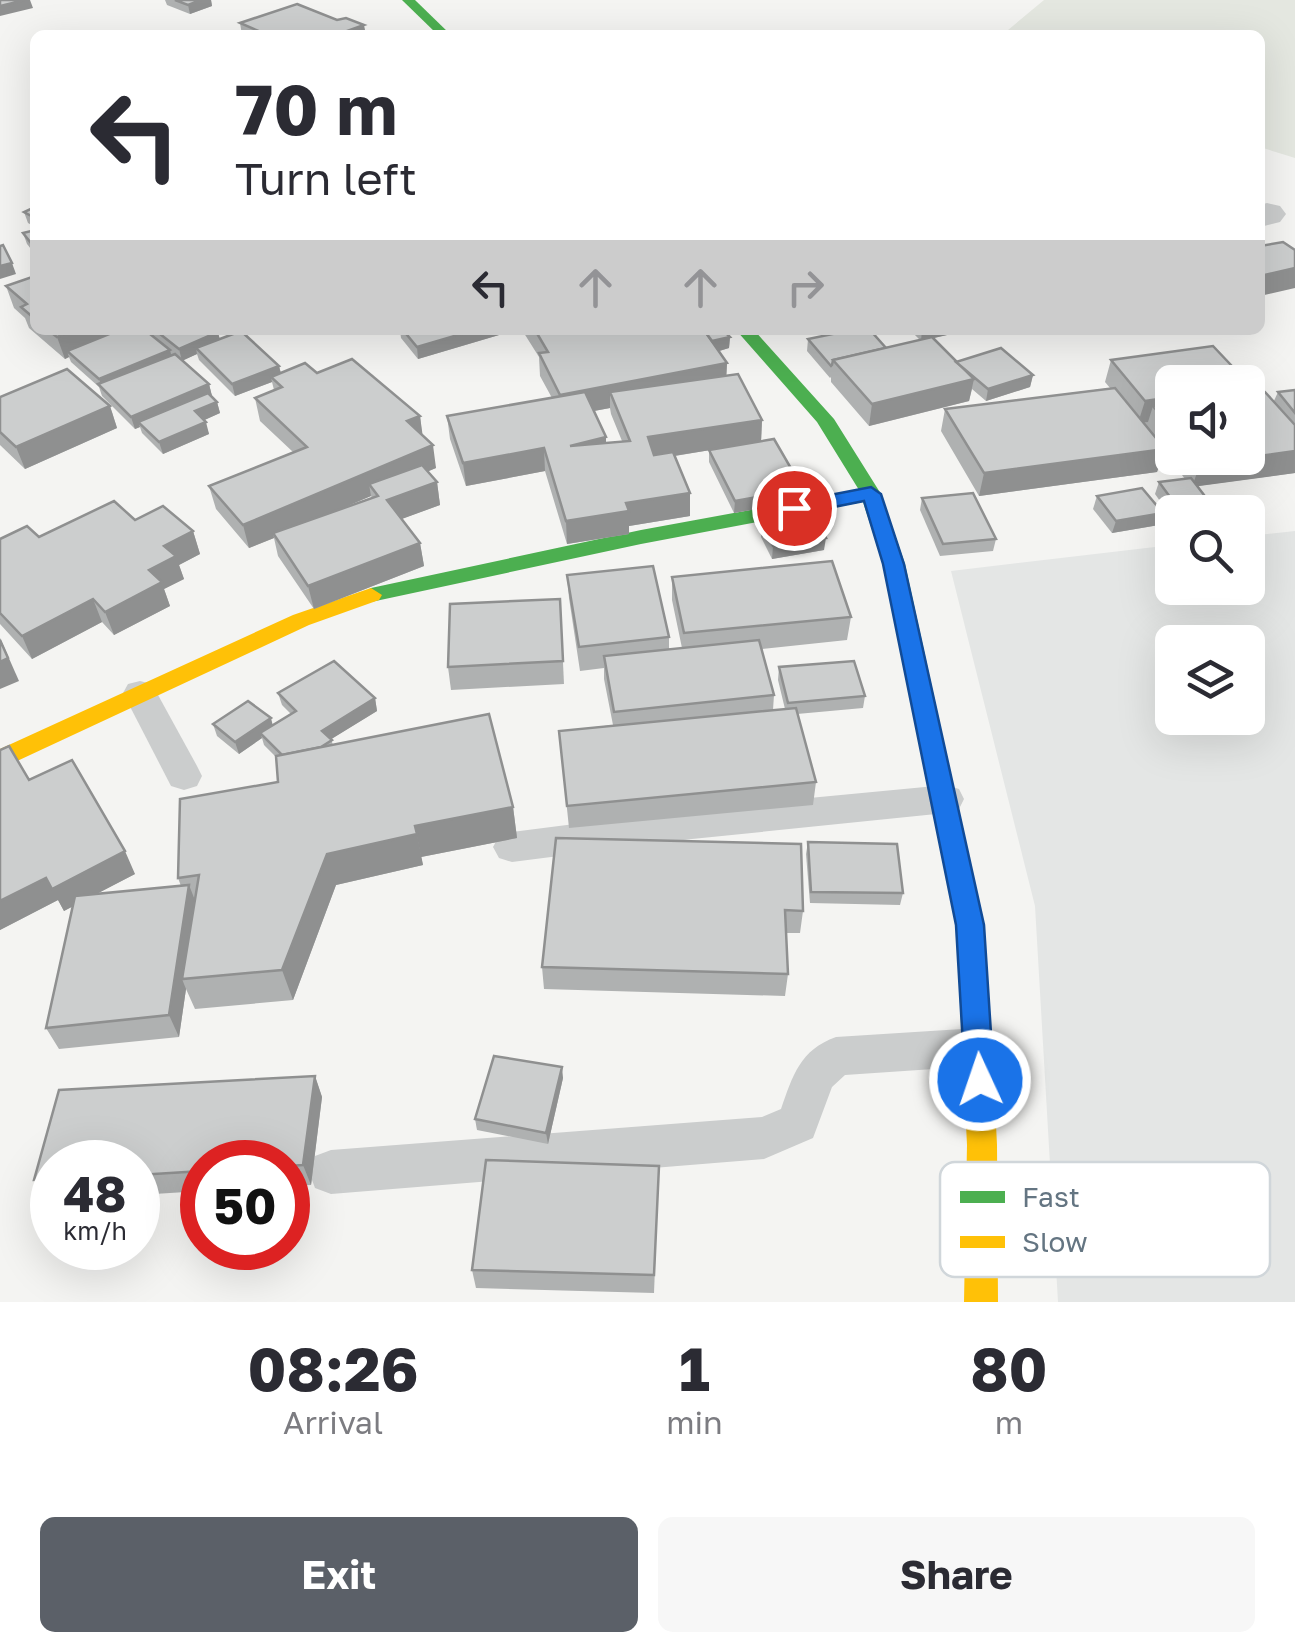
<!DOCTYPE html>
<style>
:root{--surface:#fff;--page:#f7f7f7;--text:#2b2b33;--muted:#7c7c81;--accent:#5b6068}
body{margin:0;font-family:"Golos Text",sans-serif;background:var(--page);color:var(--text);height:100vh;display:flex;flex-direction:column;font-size:38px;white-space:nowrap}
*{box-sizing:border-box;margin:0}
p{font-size:32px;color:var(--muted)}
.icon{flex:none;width:55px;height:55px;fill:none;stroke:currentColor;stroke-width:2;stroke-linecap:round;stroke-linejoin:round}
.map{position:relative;height:1302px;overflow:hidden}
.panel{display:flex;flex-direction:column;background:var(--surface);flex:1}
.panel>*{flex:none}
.guide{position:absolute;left:30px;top:30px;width:1235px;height:305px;border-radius:15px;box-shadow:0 10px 40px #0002;background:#fff;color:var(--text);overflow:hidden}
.controls{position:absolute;left:1155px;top:365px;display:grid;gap:20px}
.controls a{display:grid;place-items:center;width:110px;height:110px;border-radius:15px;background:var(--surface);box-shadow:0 10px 40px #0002;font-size:50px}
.speed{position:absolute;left:30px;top:1140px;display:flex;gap:20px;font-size:50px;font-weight:700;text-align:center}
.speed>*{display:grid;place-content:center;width:130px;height:130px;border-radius:50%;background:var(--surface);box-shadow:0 10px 40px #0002;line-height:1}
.speed small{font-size:25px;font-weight:400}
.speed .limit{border:15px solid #d22;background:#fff;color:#111}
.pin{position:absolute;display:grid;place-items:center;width:85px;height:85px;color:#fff;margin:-42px;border:5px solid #fff;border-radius:50%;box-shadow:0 2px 10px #0007}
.me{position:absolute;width:110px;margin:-55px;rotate:357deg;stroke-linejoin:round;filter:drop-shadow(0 0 8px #0008)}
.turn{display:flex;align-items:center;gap:35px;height:210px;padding:0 40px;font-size:45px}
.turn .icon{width:130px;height:130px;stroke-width:2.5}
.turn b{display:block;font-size:70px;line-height:85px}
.lanes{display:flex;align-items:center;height:95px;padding:0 40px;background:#0003;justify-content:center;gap:50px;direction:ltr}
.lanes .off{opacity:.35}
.eta{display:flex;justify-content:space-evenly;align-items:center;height:170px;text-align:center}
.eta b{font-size:60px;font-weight:700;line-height:70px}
.action{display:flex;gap:20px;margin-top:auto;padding:20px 40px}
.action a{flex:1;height:115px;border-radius:15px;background:var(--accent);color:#fff;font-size:40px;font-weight:700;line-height:115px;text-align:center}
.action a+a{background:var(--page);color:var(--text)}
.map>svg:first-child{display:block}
.built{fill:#e4e6e5;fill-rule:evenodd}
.green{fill:#e4e7e0}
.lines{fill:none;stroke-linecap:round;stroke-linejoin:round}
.lane{fill:#cbcdcd;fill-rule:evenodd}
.street{fill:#cbcdcd;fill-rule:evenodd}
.fast{fill:#4caf50;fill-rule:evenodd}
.slow{fill:#ffc107;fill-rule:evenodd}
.wall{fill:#afb1b1;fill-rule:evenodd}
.shaded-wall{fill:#8f9090}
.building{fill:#cccece;stroke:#8f9090;stroke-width:2.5}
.route{fill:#1a73e8;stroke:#114b97;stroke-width:2.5}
.key{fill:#fff;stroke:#d0d6da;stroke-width:2.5}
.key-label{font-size:28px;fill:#647582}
</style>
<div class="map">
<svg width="1295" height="1302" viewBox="0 0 1295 1302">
<rect width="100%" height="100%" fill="#f4f4f2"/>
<path class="built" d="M1295,531V1302H1058L1035,906L951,571L1172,545V588H1248V536ZM1172,642H1248V718H1172Z"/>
<polygon class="green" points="1044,0 1295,0 1295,158 1260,147 1260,35 1002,35"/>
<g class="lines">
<g class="lane">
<polygon points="140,681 152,684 197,766 202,776 197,786 184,790 171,786 123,693 128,684"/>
<polygon points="946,785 959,789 964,799 959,809 946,813 692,839 512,862 499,858 493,847 499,836 512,832 692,809"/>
<path d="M978,1028L993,1033L999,1047L993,1061L978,1066L845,1075L832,1087L813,1138L764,1159L331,1194L315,1188L309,1172L315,1156L331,1150L762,1117L781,1109C793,1075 800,1050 836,1037Z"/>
</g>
<polygon class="street" points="1267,203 1280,206 1286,214 1280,222 1260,227 1260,205"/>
<g class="fast">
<polygon points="402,0 415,0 451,35 438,35"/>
<polygon points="736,330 754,330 834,419 881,494 905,564 984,925 993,1063 988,1073 978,1077 968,1073 963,1063 956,925 883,564 863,502 641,544 371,602 360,595 371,588 641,530 859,490 817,422"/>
</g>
<g class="slow">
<polygon points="371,588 382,595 379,600 309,625 0,769 0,749 293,615"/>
<polygon points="978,1049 988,1053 993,1063 997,1145 998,1302 964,1302 967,1145 963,1063 968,1053"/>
</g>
</g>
<g class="wall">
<polygon points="165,0 211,0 212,6 190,14 167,5"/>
<polygon points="240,23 366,35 242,35"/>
<polygon points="35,207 35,227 28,223 24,212"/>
<polygon points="35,230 35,254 27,244 23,233"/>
<path d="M35,276V330H215L220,339L279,366L281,373H317L420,416L422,435L436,468L428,471L437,482L440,505L401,519L420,543L424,566L314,609L278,556L274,538L249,548L216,509L209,486L293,452L260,421L255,398L274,390L272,382L235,396L199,360L197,354L183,360L209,384L212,396L217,402L220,413L204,420L209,434L163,454L142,433L140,427L135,429L102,396L99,387L71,362L69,357L65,359L29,328L25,318L14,308L6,286ZM371,496L372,498L337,510Z"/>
<polygon points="400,330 499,330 499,335 418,359 401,338"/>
<path d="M522,330H723L730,337L729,348L719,351L727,363L726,375L762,420L761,442L802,501L734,513L709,462V450L716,449L675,456L690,493V516L629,526V534L567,544L545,471L466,486L450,439L447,416L552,398L540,376L539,357ZM610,408L611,414L622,441L606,443V437L594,411Z"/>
<polygon points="910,330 969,330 933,338 957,362 1033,375 1030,387 986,401 972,389 969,401 869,426 831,382 831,377 830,378 807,351 808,339 886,348 920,340"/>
<polygon points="1111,360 1172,382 1172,458 1248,458 1278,392 1295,390 1295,473 1197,486 1214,508 1213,512 1172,512 1172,518 1155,494 1159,482 1185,479 1164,451 1157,472 979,496 941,431 945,409 1110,388 1105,382"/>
<polygon points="0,397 110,406 117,428 25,469 0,445"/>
<polygon points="1097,496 1163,513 1159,525 1112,533 1093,509"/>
<polygon points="922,498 996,539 993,551 940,556 920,510"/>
<polygon points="135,520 193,531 200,554 179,565 184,579 164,589 170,606 114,635 102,622 32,659 0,624 0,539 39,537"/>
<polygon points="762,525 824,550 772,559 761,537"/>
<polygon points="567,575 669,637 669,649 682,648 672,600 672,577 851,617 847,640 762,649 774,695 773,710 785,709 778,680 779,667 865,696 863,708 797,714 816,782 813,805 569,828 559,731 613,725 604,679 604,668 580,671 569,598"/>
<polygon points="560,599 564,684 451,690 448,667"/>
<polygon points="278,693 375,698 377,711 331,739 333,745 513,807 517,838 421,857 423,865 336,885 293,1000 195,1009 186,989 179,1037 59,1049 46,1028 73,906 64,911 58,900 0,930 0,750 29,780 135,874 96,894 181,886 178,878 278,782 276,757 264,745 262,738 239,754 217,736 213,724 273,725 291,714 282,705"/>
<polygon points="556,838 803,911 800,933 786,933 788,974 785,996 544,989 542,967"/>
<polygon points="808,842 903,893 900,905 810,903 806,854"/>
<polygon points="315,1076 322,1097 311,1185 288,1186 288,1162 202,1162 202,1191 138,1195 138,1162 52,1162 52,1200 48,1200 34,1180 59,1090"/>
<polygon points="563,1078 548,1144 477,1130 475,1119"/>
<polygon points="659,1166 654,1293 476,1288 472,1270"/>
</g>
<g class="shaded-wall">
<polygon points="25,0 30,0 33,8 0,16 0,6"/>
<polygon points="201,0 211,0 212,6 190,14 188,5"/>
<polygon points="364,25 366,35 336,35"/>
<polygon points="12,263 16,274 0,279 0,266"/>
<polygon points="1295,268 1295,288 1260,296 1260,276"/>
<polygon points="75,330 136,330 67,351 69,357 65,359 57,337"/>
<polygon points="475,330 499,330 499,335 418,359 417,347"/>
<polygon points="922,330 969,330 921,341"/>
<polygon points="218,332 221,344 196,348 197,354 182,361 179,349"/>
<polygon points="730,337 729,348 706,355 706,343"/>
<polygon points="170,350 173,362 103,391 99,379"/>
<polygon points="727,363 726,386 610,392 610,408 561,417 560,395"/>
<polygon points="279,366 282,378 271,377 272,382 235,396 232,384"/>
<polygon points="1033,375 1030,387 986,401 988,389"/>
<polygon points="974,379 969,401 869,426 872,404"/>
<polygon points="209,384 212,396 138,422 140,427 135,429 131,417"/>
<polygon points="1172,397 1172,418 1153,406 1148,422 1138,423 1145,401"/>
<polygon points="217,402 220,413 198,423 195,411"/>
<polygon points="110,406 117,428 25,469 16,447"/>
<polygon points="420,416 423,438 407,421"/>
<polygon points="762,420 761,442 648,460 648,437"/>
<polygon points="206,422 209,434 163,454 159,442"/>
<polygon points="606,437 606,460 570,446"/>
<polygon points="433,445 436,468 376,494 369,484 371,496 275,537 273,533 274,538 249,548 243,525"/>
<polygon points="544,448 545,471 466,486 463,463"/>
<polygon points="1165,449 1157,472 979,496 984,473"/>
<polygon points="1295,451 1295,473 1192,487 1200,464"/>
<polygon points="437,482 440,505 391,523 387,500"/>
<polygon points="803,489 802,501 734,513 735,501"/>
<polygon points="690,493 690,516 629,526 629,534 567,544 566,521 626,503"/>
<polygon points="1163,513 1159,525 1112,533 1116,521"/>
<polygon points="193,531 200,554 179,565 184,579 164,589 170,606 114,635 105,612 149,570 164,546"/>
<polygon points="826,538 824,550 772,559 773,546"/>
<polygon points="420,543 424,566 314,609 308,586"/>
<polygon points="93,599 102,622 32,659 22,636"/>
<polygon points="0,638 19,681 0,689"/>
<polygon points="375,698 377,711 325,743 322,731"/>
<polygon points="271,718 274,730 260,733 262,738 239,754 235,742"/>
<polygon points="513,807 517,838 421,857 415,826"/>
<polygon points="417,834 423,865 336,885 293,1000 282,970 327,854"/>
<polygon points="125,851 135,874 64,911 58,900 0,930 0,901 46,878"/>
<polygon points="189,885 198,908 182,979 186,989 179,1037 169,1015"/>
<polygon points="562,1067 563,1078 548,1144 546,1133"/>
<polygon points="315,1076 322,1097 311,1185 303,1165"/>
</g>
<g class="building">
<polygon points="0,0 25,0 0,6"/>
<polygon points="175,0 201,0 188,5"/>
<polygon points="297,4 337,20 346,18 364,25 336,35 268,35 240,23"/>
<polygon points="35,207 35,218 24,212"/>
<polygon points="35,230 35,242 31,243 23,233"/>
<polygon points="1283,242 1295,250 1295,268 1260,276 1260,246"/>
<polygon points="3,245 12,263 0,266 0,246"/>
<polygon points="35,276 35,319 21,307 27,304 6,286"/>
<polygon points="48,330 75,330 57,337"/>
<polygon points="119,330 145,330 170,350 99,379 67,351"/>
<polygon points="155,330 215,330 218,332 179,349"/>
<polygon points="403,330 475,330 417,347"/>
<polygon points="535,330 658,330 660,332 669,330 704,330 727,363 560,395 539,353 548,352"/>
<polygon points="704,330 723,330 730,337 712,341"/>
<polygon points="852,330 870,330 886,348 833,360 832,365 831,366 808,339"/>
<polygon points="241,331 279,366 232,384 196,348"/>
<polygon points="932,337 974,379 872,404 833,360"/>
<polygon points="1213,346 1247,382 1172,382 1172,397 1145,401 1111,360"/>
<polygon points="1001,348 1033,375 988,389 956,362"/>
<polygon points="175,354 209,384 131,417 98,384"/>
<polygon points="352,359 420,416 407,421 433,445 243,525 209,486 307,447 255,398 282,387 271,377 305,363 317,373"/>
<polygon points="67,369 110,406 16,447 0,432 0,397"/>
<polygon points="738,374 762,420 648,437 654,455 673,452 690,493 626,503 629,511 566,521 544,448 463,463 447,416 585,392 606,437 570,446 630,441 610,392"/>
<polygon points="1115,388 1165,449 984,473 945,409"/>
<polygon points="1295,390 1295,413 1278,392"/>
<polygon points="1265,392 1295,425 1295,451 1200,464 1194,458 1248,458 1248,394"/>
<polygon points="208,393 217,402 195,411 206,422 159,442 138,422"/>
<polygon points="1172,404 1172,430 1153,406"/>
<polygon points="774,439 803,489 735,501 709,450"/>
<polygon points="422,465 437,482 387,500 420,543 308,586 273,533 378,496 369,484"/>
<polygon points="1191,478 1214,508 1181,512 1159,482"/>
<polygon points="1142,488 1163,513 1116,521 1097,496"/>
<polygon points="973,493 996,539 943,544 922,498"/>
<polygon points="114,501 135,520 163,506 193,531 164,546 176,556 149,570 162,582 105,612 93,599 22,636 0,613 0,539 27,526 39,537"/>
<polygon points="815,516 826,538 773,546 762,525"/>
<polygon points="832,561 851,617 684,633 672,577"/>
<polygon points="653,566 669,637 579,647 567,575"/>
<polygon points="560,599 563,661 448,667 450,604"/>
<polygon points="0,640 8,658 0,662"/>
<polygon points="759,640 774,695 614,712 604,656"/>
<polygon points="334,661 375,698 322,731 332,740 321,747 282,755 260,733 296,711 278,693"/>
<polygon points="854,661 865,696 788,703 779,667"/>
<polygon points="248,701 271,718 235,742 213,724"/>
<polygon points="796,708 816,782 567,806 559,731"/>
<polygon points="489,714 513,807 415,826 417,834 327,854 282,970 182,979 199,875 178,878 180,799 278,782 276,756"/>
<polygon points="9,746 29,780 72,760 125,851 52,889 46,878 0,901 0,750"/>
<polygon points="556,838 801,844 803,911 785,910 788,974 542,967"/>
<polygon points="808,842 897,844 903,893 811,892"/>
<polygon points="189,885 169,1015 46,1028 75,896"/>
<polygon points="494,1056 562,1067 546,1133 475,1119"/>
<polygon points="315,1076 303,1165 288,1166 288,1162 202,1162 202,1171 138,1175 138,1162 52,1162 52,1179 34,1180 59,1090"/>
<polygon points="486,1160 659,1166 654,1275 472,1270"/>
</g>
<polygon class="route" points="871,487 881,494 904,564 984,925 994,1080 990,1090 980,1094 969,1090 965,1080 956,925 883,564 864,501 794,515 784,508 794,502"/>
<rect x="940" y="1162" width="330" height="115" rx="15" class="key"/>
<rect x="960" y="1191" width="45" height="12" fill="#4caf50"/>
<rect x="960" y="1236" width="45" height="12" fill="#ffc107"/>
<g class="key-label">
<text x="1022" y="1207">Fast</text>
<text x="1022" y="1252">Slow</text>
</g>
</svg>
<div class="controls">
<a><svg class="icon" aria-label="sound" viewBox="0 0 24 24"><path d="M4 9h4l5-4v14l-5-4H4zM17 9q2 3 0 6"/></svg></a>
<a><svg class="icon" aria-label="search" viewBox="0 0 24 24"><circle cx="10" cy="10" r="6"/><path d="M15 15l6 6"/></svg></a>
<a><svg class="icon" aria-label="layers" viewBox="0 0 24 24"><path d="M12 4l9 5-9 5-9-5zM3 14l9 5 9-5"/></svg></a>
</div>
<div class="speed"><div>48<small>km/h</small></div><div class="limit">50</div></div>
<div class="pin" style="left:794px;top:508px;background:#d93025"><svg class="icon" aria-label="arrive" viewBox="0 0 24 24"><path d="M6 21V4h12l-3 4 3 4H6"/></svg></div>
<svg class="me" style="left:980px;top:1080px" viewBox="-20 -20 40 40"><circle r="17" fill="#1a73e8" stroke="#fff" stroke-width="3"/><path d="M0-11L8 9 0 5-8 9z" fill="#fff"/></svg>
<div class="guide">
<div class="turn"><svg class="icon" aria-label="left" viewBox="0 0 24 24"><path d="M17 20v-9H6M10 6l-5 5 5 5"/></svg><div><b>70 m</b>Turn left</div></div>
<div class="lanes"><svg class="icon" aria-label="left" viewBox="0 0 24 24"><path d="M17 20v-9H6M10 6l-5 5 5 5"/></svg><svg class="icon off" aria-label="ahead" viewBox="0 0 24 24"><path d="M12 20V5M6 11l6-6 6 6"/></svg><svg class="icon off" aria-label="ahead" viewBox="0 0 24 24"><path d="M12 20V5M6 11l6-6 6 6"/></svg><svg class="icon off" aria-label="right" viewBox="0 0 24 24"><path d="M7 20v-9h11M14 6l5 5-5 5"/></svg></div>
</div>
</div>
<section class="panel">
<div class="eta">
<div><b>08:26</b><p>Arrival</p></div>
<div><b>1</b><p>min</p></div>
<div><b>80</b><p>m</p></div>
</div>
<div class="action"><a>Exit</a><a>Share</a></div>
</section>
